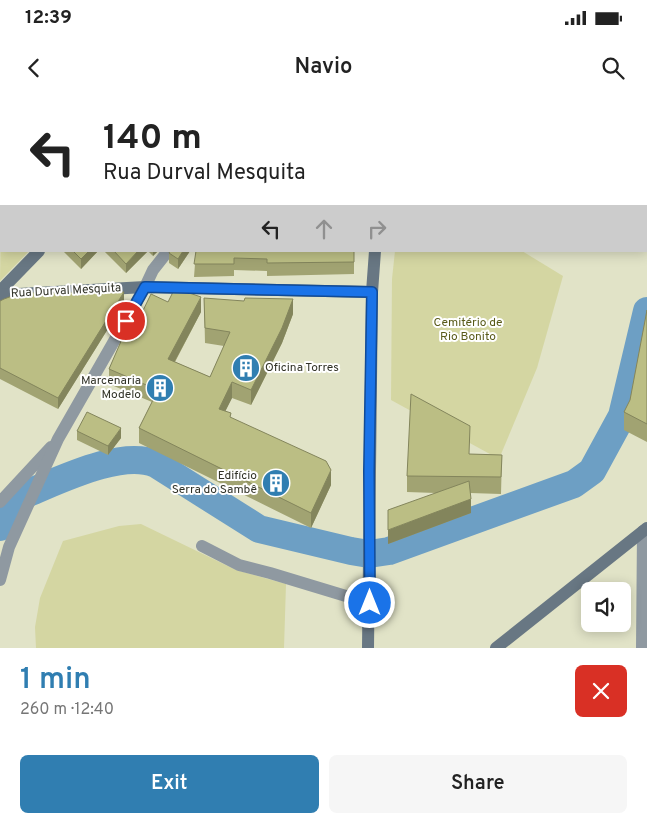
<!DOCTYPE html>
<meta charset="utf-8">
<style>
:root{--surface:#fff;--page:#f6f6f6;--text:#222;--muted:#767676;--accent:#307eb1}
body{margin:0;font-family:Overpass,sans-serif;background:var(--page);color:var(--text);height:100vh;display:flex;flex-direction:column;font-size:19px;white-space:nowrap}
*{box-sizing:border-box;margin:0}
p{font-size:16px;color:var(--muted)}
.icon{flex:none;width:28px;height:28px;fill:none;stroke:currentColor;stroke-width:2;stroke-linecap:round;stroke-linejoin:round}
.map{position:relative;height:548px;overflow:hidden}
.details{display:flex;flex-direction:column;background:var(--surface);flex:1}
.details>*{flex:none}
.banner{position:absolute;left:0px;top:0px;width:648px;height:152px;box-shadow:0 2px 12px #0003;background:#fff;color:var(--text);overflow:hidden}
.controls{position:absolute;left:581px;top:482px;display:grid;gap:10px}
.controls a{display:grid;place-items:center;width:50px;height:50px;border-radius:8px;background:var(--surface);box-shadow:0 2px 12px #0003;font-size:25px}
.pin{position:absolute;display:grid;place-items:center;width:42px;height:42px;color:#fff;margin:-21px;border:2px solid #fff;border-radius:50%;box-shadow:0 1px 5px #0007}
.me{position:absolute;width:55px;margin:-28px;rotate:0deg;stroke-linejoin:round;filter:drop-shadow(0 0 4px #0008)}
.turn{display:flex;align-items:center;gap:18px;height:105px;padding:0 20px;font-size:22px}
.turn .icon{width:65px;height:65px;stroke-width:2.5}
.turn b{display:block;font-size:35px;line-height:42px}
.lanes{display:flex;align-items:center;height:48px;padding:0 20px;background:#0003;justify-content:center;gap:25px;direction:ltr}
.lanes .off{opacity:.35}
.round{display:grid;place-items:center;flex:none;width:52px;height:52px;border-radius:8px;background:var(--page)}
.overview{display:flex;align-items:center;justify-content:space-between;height:85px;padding:0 20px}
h1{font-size:30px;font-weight:600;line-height:38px;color:var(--accent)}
.action{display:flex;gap:10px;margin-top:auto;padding:10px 20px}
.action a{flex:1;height:58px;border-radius:8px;background:var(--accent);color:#fff;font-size:20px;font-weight:600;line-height:58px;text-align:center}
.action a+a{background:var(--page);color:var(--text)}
.status{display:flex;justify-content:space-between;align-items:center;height:35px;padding:0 25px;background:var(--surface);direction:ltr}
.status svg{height:14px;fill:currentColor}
header{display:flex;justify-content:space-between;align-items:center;height:65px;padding:0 20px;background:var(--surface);font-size:22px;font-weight:600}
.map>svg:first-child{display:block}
.green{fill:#d4d6a2}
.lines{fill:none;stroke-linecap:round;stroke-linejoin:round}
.river{stroke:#6d9fc4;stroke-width:28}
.street{stroke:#8f99a1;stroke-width:12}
.secondary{stroke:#687783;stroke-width:12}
.wall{fill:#a1a372}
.shaded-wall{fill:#83855c}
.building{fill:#bbbe84;stroke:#83855c}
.route-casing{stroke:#114b97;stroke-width:12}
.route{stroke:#1a73e8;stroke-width:9}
.labels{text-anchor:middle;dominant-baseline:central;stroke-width:4;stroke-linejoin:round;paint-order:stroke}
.street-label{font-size:12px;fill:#313227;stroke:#fff}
.park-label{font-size:12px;fill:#595a19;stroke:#fff}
.poi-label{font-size:12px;fill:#313227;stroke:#fff;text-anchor:end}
</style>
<div class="status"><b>12:39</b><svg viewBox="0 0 49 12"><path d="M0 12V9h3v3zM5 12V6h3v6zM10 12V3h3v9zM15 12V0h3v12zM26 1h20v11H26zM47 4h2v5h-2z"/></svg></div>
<header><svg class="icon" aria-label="back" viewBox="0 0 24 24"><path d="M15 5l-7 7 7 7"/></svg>Navio<svg class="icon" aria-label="search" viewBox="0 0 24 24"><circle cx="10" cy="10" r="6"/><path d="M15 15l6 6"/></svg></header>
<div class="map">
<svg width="647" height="548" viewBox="0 0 647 548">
<rect width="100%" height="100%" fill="#e1e3c7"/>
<g class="green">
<polygon points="1,117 1,151 29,151 0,181"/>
<polygon points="395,151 522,151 563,176 537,268 499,359 391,300 392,179"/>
<polygon points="141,424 236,470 286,484 284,548 36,548 35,527 40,498 63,441 119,426"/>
</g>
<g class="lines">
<g class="river">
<polyline points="113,1 114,0"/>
<polyline points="0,118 1,117"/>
<path d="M0,427C7,413 15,402 28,393C60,380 122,349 156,364L259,429L351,451L369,454L389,451L574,384L592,371L622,316L647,211"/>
</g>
<g class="street">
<polyline points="0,402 51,347"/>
<polyline points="202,446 239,465 270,473 369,503"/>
<polyline points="0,480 9,447 58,339 145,187 153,170 168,151"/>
<polyline points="642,548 643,431"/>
</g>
<g class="secondary">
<polyline points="575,0 576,1"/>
<polyline points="91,1 93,0"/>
<polyline points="187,1 189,0"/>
<polyline points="442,1 443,0"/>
<polyline points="646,73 647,74"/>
<polyline points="0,94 1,93"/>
<polyline points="0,191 39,151"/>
<polyline points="0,195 145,187 372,192"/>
<polyline points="368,548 372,192 375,151"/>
<polyline points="496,548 647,428"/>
</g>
</g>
<g class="wall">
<polygon points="0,0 1,1 1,48 0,47"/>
<polygon points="63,151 98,151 81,169"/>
<polygon points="104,151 158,151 153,156 148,151 126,173"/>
<polygon points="190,151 178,169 169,163 169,153"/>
<polygon points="196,151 354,151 354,174 267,176 267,171 234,170 234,176 194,177"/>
<polygon points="204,198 293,214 282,243 251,305 232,298 225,311 231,318 331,385 311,428 139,343 139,328 152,302 109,284 109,269 120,245 120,238 137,223 168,202 201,212 175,262 210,277 224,246 205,243"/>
<polygon points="0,201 124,203 58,309 0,279"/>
<polygon points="647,210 647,342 624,330 624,312 630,300"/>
<polygon points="77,331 121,338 108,355 77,340"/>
<polygon points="469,354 502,355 501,394 470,393 471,413 388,444 436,393 407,392 407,376"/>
</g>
<g class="shaded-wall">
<polygon points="57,0 70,0 69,1 56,1"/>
<polygon points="287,0 297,0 296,1 286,1"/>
<polygon points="537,0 548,0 547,1 536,1"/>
<polygon points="89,151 98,151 81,169 81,159"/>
<polygon points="138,151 148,151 126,173 126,164"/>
<polygon points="153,151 158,151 153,156"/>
<polygon points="183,151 190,151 178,169 178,159"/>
<polygon points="124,192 124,203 58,309 58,298"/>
<polygon points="201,197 201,212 168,274 168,259"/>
<polygon points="293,199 293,214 282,243 251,305 251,290"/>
<polygon points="232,282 232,298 219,324 219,309"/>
<polygon points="121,328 121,338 108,355 108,346"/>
<polygon points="331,370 331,385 311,428 311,413"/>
<polygon points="471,399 471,413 388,444 388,430"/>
</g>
<g class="building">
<polygon points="0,0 57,0 56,1 1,1 1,35 0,33"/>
<polygon points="199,0 287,0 286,1 200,1"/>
<polygon points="458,0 537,0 536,1 458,1"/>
<polygon points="73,151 89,151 81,159"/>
<polygon points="114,151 138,151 126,164"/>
<polygon points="170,151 183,151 178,159 169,153"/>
<polygon points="196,151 354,151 354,162 267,163 267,159 234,158 234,164 194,164"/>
<polygon points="175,188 201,197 168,259 210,277 230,232 205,228 204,198 244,201 245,198 293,199 282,228 251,290 232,282 219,309 231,313 230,317 326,361 331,370 311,413 139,328 158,290 109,269 122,239 120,238 130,219 137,223 151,194 168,202"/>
<polygon points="124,192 58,298 0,268 0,201 4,199 20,193"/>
<polygon points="647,210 647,324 624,312 630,300"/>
<polygon points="411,294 470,326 469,354 502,355 501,377 407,376"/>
<polygon points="87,312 121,328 108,346 77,331"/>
<polygon points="469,381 471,399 388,430 388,410"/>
</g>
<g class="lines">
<defs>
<polyline id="route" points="126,221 145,187 372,192 369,371 370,503"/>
</defs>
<use href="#route" class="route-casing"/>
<use href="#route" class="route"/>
</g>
<defs>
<symbol id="building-disc" viewBox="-11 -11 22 22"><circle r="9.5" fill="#307eb1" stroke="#fff"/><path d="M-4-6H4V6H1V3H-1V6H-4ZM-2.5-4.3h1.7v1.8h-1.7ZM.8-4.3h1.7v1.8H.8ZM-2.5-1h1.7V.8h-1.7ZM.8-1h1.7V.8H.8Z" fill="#fff"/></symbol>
</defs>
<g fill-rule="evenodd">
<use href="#building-disc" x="230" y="252" width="32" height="32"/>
<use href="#building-disc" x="144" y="272" width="32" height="32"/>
<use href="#building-disc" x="260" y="367" width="32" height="32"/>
</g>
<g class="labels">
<g class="street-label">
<text transform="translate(66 191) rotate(-3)">Rua Durval Mesquita</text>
</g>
<g class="park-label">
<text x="468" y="223">Cemitério de<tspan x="468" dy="14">Rio Bonito</tspan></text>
</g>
<g class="poi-label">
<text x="265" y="268" text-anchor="start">Oficina Torres</text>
<text x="141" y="281">Marcenaria<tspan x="141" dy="14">Modelo</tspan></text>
<text x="257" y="376">Edifício<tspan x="257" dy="14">Serra do Sambê</tspan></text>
</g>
</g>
</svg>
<div class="controls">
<a><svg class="icon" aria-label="sound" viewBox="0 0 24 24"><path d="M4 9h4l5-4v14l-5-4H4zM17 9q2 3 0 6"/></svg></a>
</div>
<div class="pin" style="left:126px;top:221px;background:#d93025"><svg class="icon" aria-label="arrive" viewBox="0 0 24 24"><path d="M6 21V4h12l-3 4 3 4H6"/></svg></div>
<svg class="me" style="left:370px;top:503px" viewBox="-20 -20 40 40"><circle r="17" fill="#1a73e8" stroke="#fff" stroke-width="3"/><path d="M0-11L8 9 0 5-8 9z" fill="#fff"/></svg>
<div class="banner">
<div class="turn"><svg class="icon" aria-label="left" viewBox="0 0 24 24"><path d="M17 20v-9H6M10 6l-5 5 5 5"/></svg><div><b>140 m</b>Rua Durval Mesquita</div></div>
<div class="lanes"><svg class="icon" aria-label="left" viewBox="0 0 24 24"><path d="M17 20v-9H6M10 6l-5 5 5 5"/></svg><svg class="icon off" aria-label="ahead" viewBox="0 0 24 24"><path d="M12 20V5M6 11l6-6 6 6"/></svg><svg class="icon off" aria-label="right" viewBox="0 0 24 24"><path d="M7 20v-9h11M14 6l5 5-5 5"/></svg></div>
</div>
</div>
<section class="details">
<div class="overview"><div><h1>1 min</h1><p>260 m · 12:40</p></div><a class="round" style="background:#d93025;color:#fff"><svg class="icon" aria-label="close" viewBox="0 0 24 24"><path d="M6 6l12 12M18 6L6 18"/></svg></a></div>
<div class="action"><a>Exit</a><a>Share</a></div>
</section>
